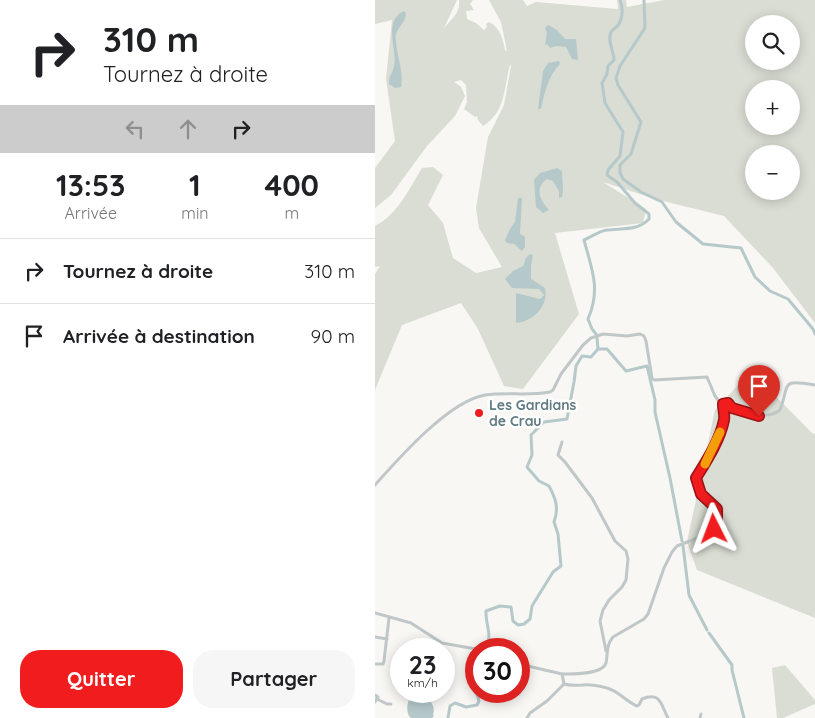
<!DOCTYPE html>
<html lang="fr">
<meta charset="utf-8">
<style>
:root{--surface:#fff;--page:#f6f6f6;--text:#202124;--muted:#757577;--line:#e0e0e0;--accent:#f01c1e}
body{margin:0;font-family:Quicksand,sans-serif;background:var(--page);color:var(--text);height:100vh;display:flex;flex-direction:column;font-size:19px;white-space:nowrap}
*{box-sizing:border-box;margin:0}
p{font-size:16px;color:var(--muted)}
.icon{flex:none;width:28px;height:28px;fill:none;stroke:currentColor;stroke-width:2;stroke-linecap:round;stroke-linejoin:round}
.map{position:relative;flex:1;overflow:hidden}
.drawer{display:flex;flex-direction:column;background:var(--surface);width:375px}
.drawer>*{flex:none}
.hud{background:#fff;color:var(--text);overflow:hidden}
.controls{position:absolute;left:370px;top:15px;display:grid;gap:10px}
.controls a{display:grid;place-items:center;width:55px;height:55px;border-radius:50%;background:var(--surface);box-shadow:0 2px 12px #0003;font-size:25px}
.speed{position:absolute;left:15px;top:638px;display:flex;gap:10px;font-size:25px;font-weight:700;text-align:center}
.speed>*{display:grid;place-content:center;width:65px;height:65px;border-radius:50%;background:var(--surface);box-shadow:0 2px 12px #0003;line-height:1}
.speed small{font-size:12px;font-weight:400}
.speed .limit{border:8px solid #d22;background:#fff;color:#111}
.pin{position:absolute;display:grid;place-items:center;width:42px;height:42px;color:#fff;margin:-51px -21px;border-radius:50% 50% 50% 0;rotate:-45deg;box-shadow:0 0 5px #0007}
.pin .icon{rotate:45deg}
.me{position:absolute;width:55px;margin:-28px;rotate:357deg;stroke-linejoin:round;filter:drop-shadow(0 0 4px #0008)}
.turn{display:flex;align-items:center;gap:18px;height:105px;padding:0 20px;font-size:22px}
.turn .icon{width:65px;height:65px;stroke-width:2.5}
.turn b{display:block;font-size:35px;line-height:42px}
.lanes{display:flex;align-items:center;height:48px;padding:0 20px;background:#0003;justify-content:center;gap:25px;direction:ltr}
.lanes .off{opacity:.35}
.eta{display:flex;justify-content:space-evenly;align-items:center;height:85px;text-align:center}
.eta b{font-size:30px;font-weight:800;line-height:35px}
.action{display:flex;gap:10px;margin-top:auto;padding:10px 20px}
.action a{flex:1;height:58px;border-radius:20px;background:var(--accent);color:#fff;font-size:20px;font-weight:800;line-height:58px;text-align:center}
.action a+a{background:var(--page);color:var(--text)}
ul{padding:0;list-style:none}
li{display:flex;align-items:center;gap:15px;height:65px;padding:0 20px;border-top:1px solid var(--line)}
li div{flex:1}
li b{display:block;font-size:19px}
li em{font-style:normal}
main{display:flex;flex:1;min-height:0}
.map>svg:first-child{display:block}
.green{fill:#d9ddd3;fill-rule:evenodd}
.water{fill:#b6c9ca}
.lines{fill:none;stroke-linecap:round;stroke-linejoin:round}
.canal{stroke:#b6c9ca;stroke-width:3}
.street{stroke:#c0c7c9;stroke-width:3}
.route-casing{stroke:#9c1214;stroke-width:12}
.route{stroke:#f01c1e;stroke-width:9}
.slow{stroke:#f59e0b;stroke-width:9}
.poi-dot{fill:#f01c1e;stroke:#fff;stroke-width:2}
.labels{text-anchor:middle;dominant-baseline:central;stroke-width:5;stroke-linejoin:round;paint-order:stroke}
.poi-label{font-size:14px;font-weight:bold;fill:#607b82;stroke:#fff;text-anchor:start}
</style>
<main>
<section class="drawer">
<div class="hud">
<div class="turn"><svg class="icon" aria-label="right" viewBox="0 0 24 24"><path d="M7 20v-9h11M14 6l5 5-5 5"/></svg><div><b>310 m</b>Tournez à droite</div></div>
<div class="lanes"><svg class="icon off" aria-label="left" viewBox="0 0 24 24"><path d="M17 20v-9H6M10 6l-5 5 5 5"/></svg><svg class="icon off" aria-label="ahead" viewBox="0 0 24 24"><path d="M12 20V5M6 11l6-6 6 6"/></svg><svg class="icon" aria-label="right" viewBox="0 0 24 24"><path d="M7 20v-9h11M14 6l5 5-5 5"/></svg></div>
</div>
<div class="eta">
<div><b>13:53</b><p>Arrivée</p></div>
<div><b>1</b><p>min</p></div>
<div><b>400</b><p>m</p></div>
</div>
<ul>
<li><svg class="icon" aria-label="right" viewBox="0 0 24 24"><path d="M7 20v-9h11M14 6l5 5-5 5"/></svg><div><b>Tournez à droite</b></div><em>310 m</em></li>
<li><svg class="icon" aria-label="arrive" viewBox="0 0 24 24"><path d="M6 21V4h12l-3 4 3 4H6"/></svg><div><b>Arrivée à destination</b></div><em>90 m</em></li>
</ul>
<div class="action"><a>Quitter</a><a>Partager</a></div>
</section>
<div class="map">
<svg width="440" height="718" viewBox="0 0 440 718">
<rect width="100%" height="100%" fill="#f8f7f4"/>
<g class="green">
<path d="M0,0H82L69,28C76,19 86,13 84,0H98L95,4L99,10L91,11L92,19L101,23L109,30L112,27L111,24L114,22C125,27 128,39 130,50L132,51L126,22L114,0H148L152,6L161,2L242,9L243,8L242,0H251L252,7L289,0H440V323L398,268L349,216L280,199L228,182L271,209L268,223L180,233L204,314L148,389L129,386L103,329L86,303L27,325L0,390V274L5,266L0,267V226C23,214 34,189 47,168L58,167L68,175L53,205L68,223L78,258L101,273L127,267L104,228L101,208L113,137L129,105L136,66L135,64C129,87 131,112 108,126L103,120L102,116L100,117L89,109L92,102L91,85L86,80L79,82L86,87L90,96L80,116L52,146L16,195L0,208V168L20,141L11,79L17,20L0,24ZM379,24H416V61H379ZM379,89H416V126H379ZM379,154H416V191H379Z"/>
<polygon points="376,371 438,434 440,433 440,618 322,570 312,542 340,410"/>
<polygon points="410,665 440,700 440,704 408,718 402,718 397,668"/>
</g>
<g class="water">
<path d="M29,11L31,13C31,22 23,27 21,34C20,37 21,40 21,42C22,58 29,71 26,87L20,88L14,84C13,76 18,73 19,66C23,49 7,21 29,11Z"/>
<polygon points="173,25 182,30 190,39 201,39 203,60 197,59 191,47 181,46 175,48 172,44 170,45 172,33 170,28"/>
<path d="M184,61L185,64C174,74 169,94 166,109H163L168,71L173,63Z"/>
<path d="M182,168L187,171L188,189L187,197L184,198V191L178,181L172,179C159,188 165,200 174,210L168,213L161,207L159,180L165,173Z"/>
<polygon points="143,198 147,198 145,234 150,237 150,247 147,251 139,244 132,243 130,240 135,229 140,222"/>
<path d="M155,254L158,255L156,266V279L170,288C174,306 158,322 141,323V293L165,299L169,295L164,289L137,288L130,279L138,271L148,266L151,258Z"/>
<path d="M40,693C51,694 62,704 58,715L59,716L57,718H36L34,716C30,708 33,697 40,693Z"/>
</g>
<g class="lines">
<g class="canal">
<polyline points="269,0 270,28 245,66 241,78 243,85 266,122 256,154 245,165 245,173 248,179 266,192 287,202 301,222 328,244 366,248 380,277 395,291 413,299 438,329 440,334"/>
<path d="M221,334L217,329L213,319C226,289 217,270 209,240C216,237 224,231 232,230C247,228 263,231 274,219V214L260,203L242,182L232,175L233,170L245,156L248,132L230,103L227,83L232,74L233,66L239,60C239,51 232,42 236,32C238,29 242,27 244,24C248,17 248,7 245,0"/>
<polyline points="223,349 232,349 251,371 272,366 280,400 280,412 295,478 307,541"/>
<polyline points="308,546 314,595 332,630"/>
<polyline points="334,633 357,665 357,670 369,718"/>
<path d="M111,648C118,635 110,624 111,611L125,606L136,607L138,621L143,625L149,624L155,619L157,606L178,572L186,566L183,534L179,522C184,508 181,499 174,486L164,481L152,467L157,455L156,435L169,422L192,419L199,382L201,366L207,356L216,357L223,349L222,338"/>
<polyline points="73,718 75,706 80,703 91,707 102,705 104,701 101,691"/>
</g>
<g class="street">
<path d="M348,407L350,402L353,403C365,413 391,421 405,410C415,383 405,379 440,385"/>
<polyline points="187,442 183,455 190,462 217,498 240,541 251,551 253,559 251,580 247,587 234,600 228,610 225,621 231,651"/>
<path d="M0,485C24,458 74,401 110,395C131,392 154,396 175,392L178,390L186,374L208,345L216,338L228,334L252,336L265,334L269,336L271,341L277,378L279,380L332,377L340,396L348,407"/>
<polyline points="0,613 36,623 67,643 101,649"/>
<polyline points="0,637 12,639"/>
<polyline points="0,664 8,664 9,661 14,618"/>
<polyline points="144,664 187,674 189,684"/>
<path d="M187,674C197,674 227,675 231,663C233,653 231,645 238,637L269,619L273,614L289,568L297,552L302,546L325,537L339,529L342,520V509L326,493L321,478C334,457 351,432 348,407"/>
<path d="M189,684C196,686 200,685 208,685C216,684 224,686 232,688C244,691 250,701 262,706L264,705L267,699C286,691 286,705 293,718"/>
<polyline points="0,695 3,697 0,702"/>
<polyline points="2,699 12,704 16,704"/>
<polyline points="152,718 155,713 172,701 189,684"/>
<polyline points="325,718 326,714"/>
</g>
</g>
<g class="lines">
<defs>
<path id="route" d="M339,529L342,520V509L326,494L321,478C332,460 345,440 349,420C350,415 348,410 348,404L353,403L357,408L384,416"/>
</defs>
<use href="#route" class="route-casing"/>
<use href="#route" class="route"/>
<polyline class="slow" points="330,464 345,432"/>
</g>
<circle class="poi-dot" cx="104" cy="413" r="5"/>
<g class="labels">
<g class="poi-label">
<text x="114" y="405">Les Gardians<tspan x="114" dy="16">de Crau</tspan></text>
</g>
</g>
</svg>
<div class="controls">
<a><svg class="icon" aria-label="search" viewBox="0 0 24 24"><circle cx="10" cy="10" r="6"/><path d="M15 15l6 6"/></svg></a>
<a>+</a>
<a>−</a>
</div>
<div class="speed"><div>23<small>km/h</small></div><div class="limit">30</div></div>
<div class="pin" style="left:384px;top:416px;background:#d93025"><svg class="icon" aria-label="arrive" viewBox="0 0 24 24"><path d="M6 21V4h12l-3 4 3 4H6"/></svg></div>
<svg class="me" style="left:339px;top:529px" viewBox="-20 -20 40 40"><path d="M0-17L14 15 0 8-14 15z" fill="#f01c1e" stroke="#fff" stroke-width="4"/></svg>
</div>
</main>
